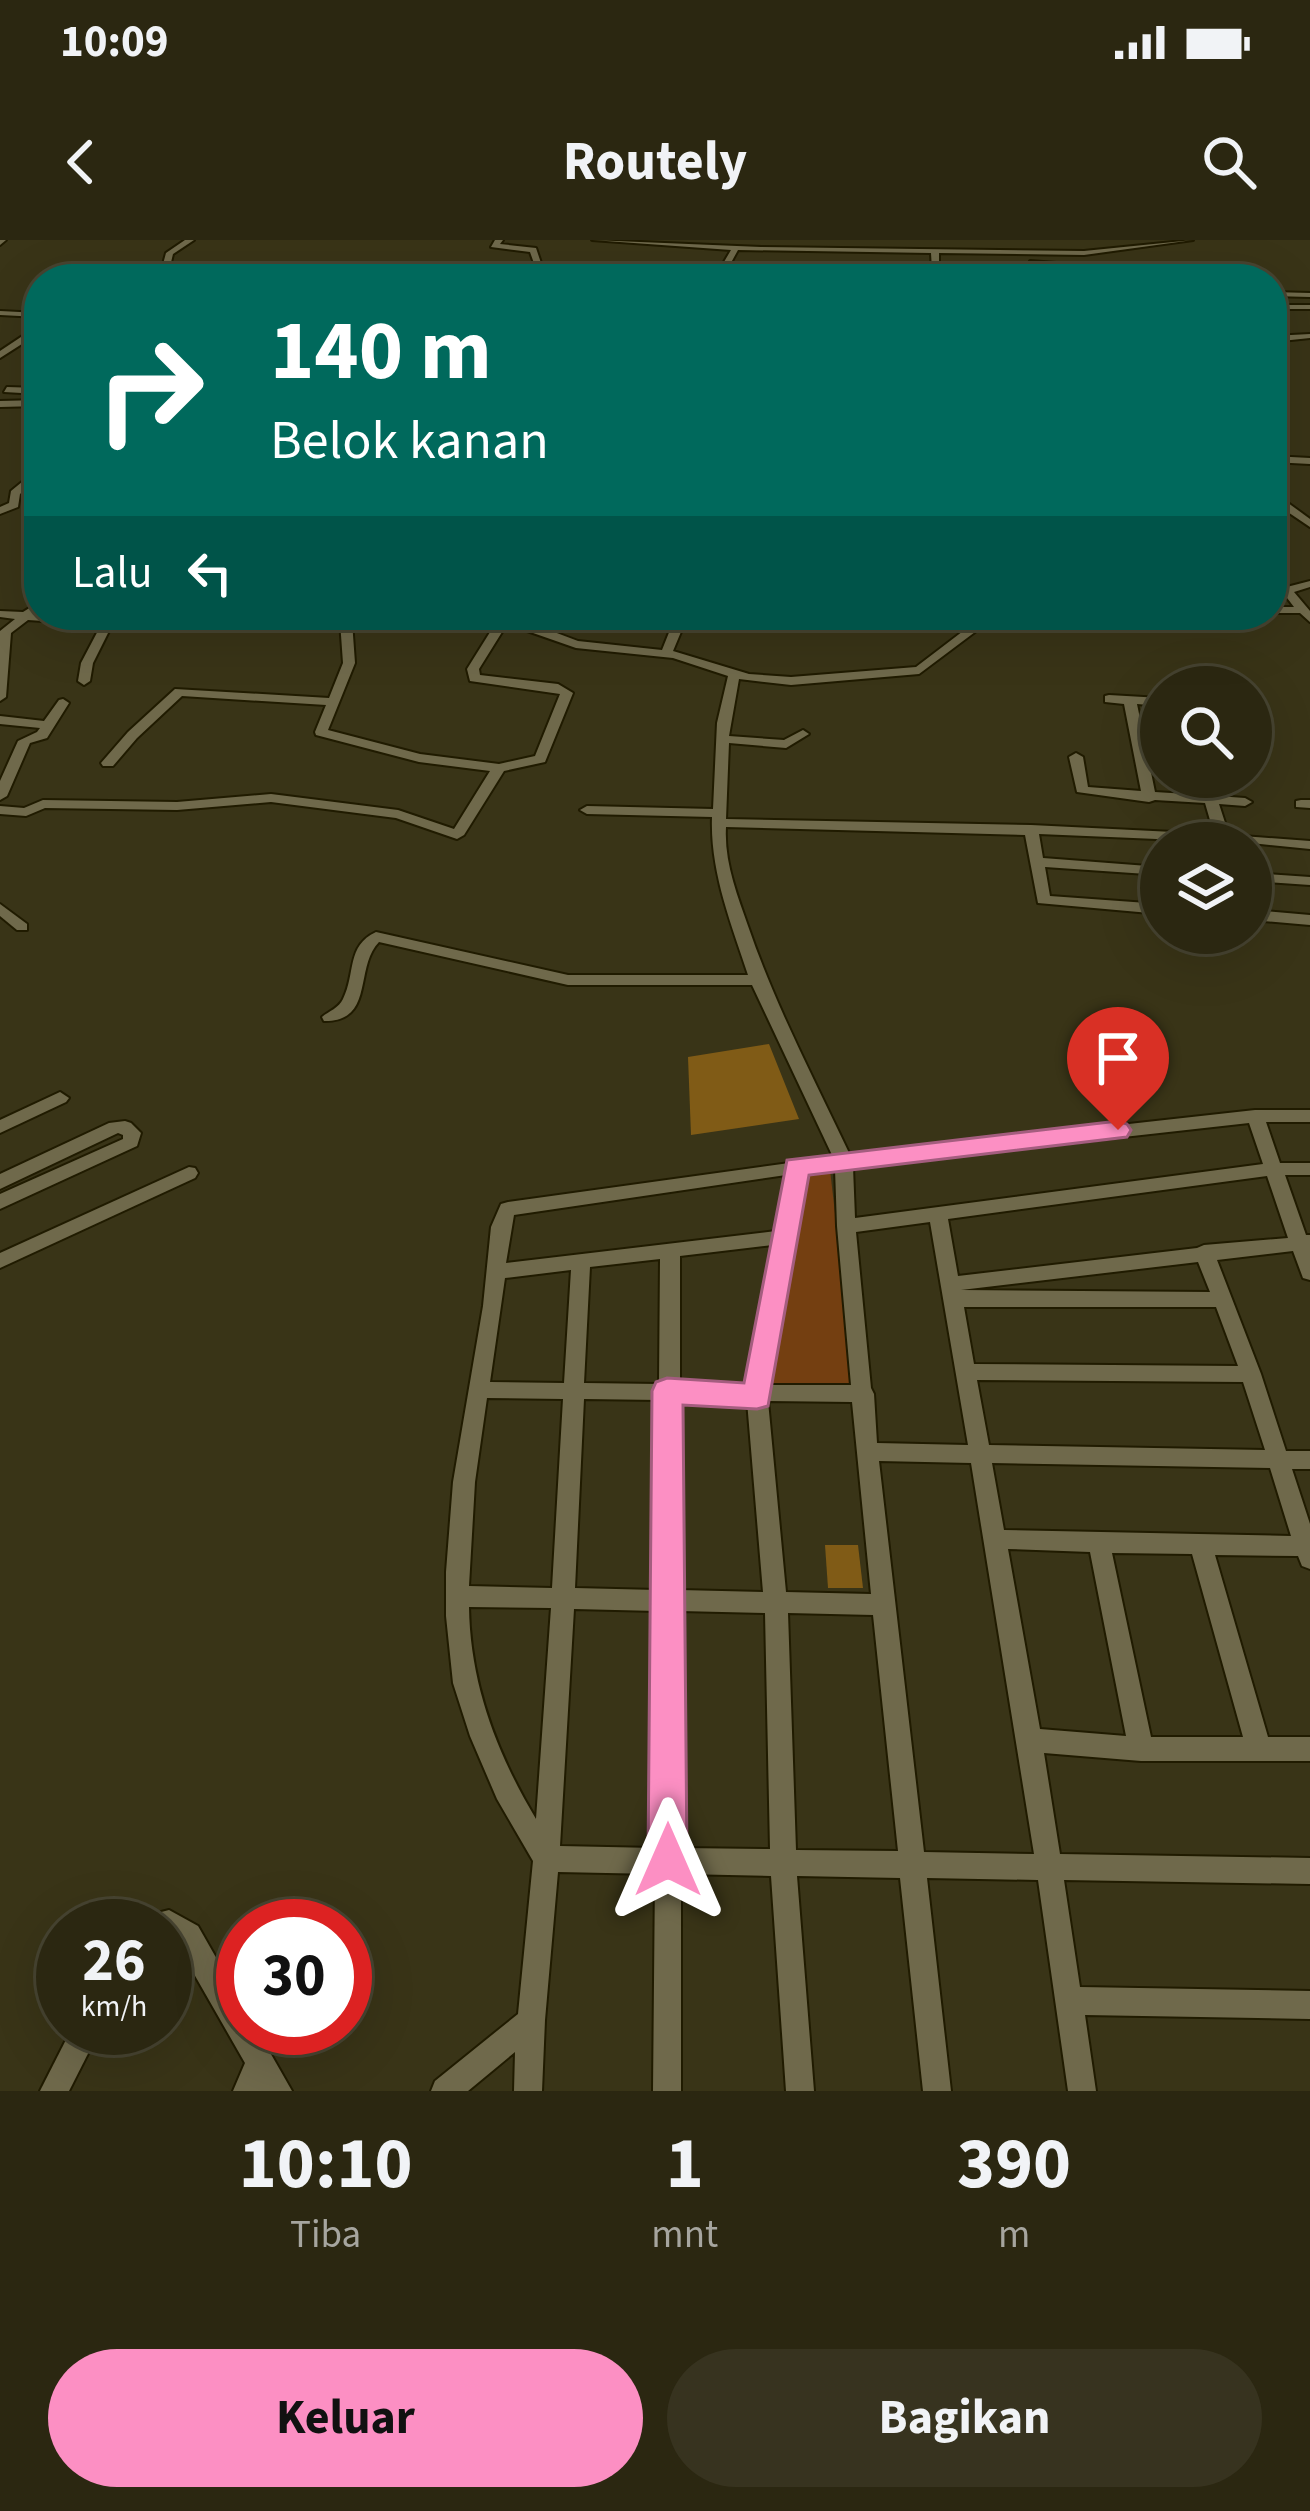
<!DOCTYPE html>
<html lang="id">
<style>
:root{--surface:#2b2711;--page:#37331f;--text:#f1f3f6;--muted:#a6a59f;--line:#474431;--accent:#fc8fc3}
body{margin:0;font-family:"Source Sans 3",sans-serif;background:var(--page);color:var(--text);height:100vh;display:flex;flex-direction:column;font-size:45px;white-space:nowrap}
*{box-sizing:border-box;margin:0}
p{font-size:39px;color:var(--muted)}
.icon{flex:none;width:66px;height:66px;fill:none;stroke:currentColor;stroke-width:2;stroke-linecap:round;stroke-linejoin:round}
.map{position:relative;height:1851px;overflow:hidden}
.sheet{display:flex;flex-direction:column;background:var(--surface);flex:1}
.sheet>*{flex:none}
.banner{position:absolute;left:24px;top:24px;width:1263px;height:366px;border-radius:48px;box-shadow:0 12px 48px #0002,0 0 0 3px var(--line);background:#00695c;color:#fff;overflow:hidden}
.controls{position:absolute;left:1140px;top:426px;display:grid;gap:24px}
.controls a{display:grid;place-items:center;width:132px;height:132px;border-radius:50%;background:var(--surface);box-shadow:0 12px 48px #0002,0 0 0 3px var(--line);font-size:60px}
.speed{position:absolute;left:36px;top:1659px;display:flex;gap:24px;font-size:60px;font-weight:700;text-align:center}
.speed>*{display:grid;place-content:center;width:156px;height:156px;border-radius:50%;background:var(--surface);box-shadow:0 12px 48px #0002,0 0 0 3px var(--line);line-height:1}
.speed small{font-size:30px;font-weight:400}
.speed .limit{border:18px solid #d22;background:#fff;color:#111}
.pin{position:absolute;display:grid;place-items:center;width:102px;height:102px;color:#fff;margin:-123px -51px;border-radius:50% 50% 50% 0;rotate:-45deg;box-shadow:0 0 12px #0007}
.pin .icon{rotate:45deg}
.me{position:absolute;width:132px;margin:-66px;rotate:0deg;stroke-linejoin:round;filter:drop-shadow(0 0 9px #0008)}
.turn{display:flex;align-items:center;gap:42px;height:252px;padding:0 48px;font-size:54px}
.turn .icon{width:156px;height:156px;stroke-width:2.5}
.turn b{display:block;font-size:84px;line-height:102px}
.then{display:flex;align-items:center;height:114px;padding:0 48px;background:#0003;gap:24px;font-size:45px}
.eta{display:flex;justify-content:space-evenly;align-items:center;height:204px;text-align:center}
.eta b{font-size:72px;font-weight:700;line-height:84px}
.primary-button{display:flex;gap:24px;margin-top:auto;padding:24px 48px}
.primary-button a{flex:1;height:138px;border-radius:72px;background:var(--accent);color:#111;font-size:48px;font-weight:700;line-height:138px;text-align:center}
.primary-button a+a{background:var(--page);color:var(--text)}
.status{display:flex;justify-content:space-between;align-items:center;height:84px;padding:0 60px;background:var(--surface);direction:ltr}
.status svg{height:33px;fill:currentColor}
header{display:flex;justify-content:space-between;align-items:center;height:156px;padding:0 48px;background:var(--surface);font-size:54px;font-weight:700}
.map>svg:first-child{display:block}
.green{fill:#743f11}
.building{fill:#805b16}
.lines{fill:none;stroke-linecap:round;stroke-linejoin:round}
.minor-casing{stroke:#201b00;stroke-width:4}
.minor{fill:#6f694b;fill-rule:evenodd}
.route{fill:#fc8fc3;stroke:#a45d7f;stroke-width:3}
</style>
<div class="status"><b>10:09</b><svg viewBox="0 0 49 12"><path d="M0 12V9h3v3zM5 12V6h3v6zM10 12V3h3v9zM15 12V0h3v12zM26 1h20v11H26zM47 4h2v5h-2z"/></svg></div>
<header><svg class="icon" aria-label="back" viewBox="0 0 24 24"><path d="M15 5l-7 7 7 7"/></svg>Routely<svg class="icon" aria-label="search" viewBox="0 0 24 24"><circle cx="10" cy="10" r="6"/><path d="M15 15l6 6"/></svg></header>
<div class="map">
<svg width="1310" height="1851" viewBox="0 0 1310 1851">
<rect width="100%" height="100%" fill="#393417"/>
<polygon class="green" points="829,921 856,1156 762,1152 796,927"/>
<g class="building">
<polygon points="769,804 799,879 691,895 688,817"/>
<polygon points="825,1305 858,1305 863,1348 828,1348"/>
</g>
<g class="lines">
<defs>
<g id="minor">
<polygon points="0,0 6,0 0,5"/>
<polygon points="185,0 194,0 173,14 167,39 159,39 166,13"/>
<polygon points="495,0 503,0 500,4 536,8 542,26 582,39 570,39 536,29 530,12 491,7"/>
<polygon points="592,0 761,7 1084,11 1193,0 1084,15 939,13 939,26 1000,39 983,39 932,30 931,13 738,10 722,39 714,39 731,10"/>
<polygon points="1030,21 1056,23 1038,25 1039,27 1115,29 1041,31 1045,39 1037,39"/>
<polygon points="1272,52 1310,53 1310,57 1272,56"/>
<polygon points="1283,65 1310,65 1310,69 1280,69"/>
<polygon points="0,71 39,73 39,77 0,75"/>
<polygon points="36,87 39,87 39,93 0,118 0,111"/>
<polygon points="1310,94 1310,98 1272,102 1272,96"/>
<polygon points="7,147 39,148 39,154 4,152"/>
<polygon points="39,160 39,166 0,167 0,161"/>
<polygon points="1272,216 1310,218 1310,224 1272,222"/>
<polygon points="39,228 39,236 20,254 18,267 0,274 0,267 9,263 11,251"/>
<polygon points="1276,260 1284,260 1310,279 1310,287 1276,264"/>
<polygon points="1310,341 1310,347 1294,352 1310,371 1310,382 1300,373 1272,373 1272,367 1294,367 1281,350 1283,348"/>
<path d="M39,362V371L36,373L39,375L108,379L457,375L451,378L352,381L355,423L328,490L420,514L499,524L535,516L560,454L470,441L467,429L497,381L486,375H509L578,401L662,410L676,375H688L673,411L749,434L791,437L916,427L971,385L1003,375H1021L979,389L919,434L791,445L739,439L729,496L784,500L803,490L809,494L786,508L729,503L726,579L1031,585L1214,594L1205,563L1155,560L1149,562L1077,552L1069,517L1076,513L1083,517L1088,547L1141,551L1124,464L1105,462V456L1109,455L1161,458V466L1137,464L1155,552L1203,555L1197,537H1211L1217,556L1245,558L1252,562L1245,566L1219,564L1229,595L1310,601V609L1251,603L1039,594L1043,618L1161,627V635L1045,627L1050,656L1161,664V674L1038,663L1025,595L726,587C724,622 737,654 748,686C775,765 814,839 850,915L1255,870H1310V882H1266L1280,923H1310V935H1285L1306,995H1310V1040L1303,1038L1293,1011L1217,1020L1261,1134L1286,1211H1310V1229H1292L1310,1284V1329L1302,1326L1298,1316L1215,1315L1268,1497H1310V1521H1141L1044,1513L1060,1614L1310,1618V1644L1064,1640L1080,1747L1310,1751V1779L1085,1775L1096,1851H1068L1038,1640L927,1638L951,1851H923L900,1638L797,1636L814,1851H786L771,1636L681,1634V1851H653L655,1634L558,1632L545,1780L542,1851H514L515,1812L468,1851H431L435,1841L518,1774L533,1621L497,1559L470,1496L453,1443L446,1376V1332L453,1242L483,1066L491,987L501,964L508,962L833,917L752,745H568L379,702C354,727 375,782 324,781L322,777C329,771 339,768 343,759C356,733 346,706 376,692L568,735H748C731,683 710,632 712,577L587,574L580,570L587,566L713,569L717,483L728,436L673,418L576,408L507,384L479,429L480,435L558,444L573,453L545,522L504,531L464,595L457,599L396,578L271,562L177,570L45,568L26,576L0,574V566L24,568L43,560L177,562L271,554L398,570L454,589L490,531L419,522L316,495L315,492L326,465L182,456L137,498L113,526H103L101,523L128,492L175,449L329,458L343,423L340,381L112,385L93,423L90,441L84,445L78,441L81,423L101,385L28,380L11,393L6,457L0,461V391L15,379L0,377V371L23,372ZM1249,883L1263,924L855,978L853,927ZM835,929L837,986L851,1145H769L804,932ZM786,935L776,991L506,1023L514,975ZM1267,936L1288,998L1204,1005L1197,1008L958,1036L948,979ZM930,982L968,1205L877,1203L874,1154L871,1148L856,992ZM773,1005L749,1144H680V1016ZM660,1019L659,1144L584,1143L590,1027ZM1198,1022L1210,1052L961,1050ZM571,1030L564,1143L490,1142L505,1038ZM964,1067H1216L1238,1126L974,1124ZM977,1140L1243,1142L1265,1210L989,1205ZM487,1158L563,1159L552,1348L469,1346L475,1242ZM584,1159L659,1160L657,1350L575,1348ZM680,1160L747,1161L763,1352L680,1350ZM768,1161L852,1162L871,1354L786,1352ZM879,1221L971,1223L1034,1614L924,1612ZM992,1223L1270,1228L1291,1296L1004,1290ZM1008,1309L1090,1312L1126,1496L1040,1489ZM1112,1313L1192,1314L1243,1497H1151ZM469,1367L551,1368L536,1579C497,1514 470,1444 469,1367ZM574,1369L657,1371L655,1608L560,1606ZM680,1371L765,1373L770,1609L681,1608ZM788,1373L873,1375L898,1611L796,1610Z"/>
<polygon points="63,459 69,463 47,498 30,503 7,556 0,560 0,541 18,501 37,492 40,488 0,484 0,476 44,481 59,460"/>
<polygon points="1301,560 1310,560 1310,568 1296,567 1296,561"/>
<polygon points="1251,633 1310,637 1310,645 1251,641"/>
<polygon points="0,664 27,684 27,690 17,690 0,676"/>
<polygon points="1251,670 1310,675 1310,685 1251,680"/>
<polygon points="60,852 69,858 66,862 0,893 0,880"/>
<polygon points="125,881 131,883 141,893 137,906 0,969 0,954 123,899 123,895 118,893 0,949 0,934 109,883"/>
<polygon points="189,927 195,928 198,933 195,938 0,1028 0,1013"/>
<polygon points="169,1670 198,1686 243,1765 243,1788 256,1788 292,1851 233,1851 245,1823 178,1706 165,1697 165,1686 138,1686 142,1677"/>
<polygon points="72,1788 101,1788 69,1851 40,1851"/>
</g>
</defs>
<use href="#minor" class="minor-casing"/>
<use href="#minor" class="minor"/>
</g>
<polygon class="route" points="1118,881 1127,884 1131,890 1127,897 809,935 768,1166 757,1169 683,1165 687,1620 681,1634 668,1640 654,1634 648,1620 652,1151 656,1142 667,1138 744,1143 787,920"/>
</svg>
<div class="controls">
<a><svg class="icon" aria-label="search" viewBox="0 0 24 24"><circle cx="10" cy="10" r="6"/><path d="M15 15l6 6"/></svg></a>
<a><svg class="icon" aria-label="layers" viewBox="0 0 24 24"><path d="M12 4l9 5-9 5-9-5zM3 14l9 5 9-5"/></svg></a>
</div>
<div class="speed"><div>26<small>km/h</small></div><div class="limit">30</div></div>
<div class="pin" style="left:1118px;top:890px;background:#d93025"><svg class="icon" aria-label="arrive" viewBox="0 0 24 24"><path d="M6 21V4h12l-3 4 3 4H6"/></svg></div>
<svg class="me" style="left:668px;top:1620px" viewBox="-20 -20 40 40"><path d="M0-17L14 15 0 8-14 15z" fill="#fc8fc3" stroke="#fff" stroke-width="4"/></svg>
<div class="banner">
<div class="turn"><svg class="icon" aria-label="right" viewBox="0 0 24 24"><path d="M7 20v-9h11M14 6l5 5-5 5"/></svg><div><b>140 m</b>Belok kanan</div></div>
<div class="then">Lalu<svg class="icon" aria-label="left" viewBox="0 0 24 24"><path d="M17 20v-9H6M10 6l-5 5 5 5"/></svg></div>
</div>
</div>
<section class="sheet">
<div class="eta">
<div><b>10:10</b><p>Tiba</p></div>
<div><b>1</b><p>mnt</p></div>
<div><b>390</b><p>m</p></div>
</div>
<div class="primary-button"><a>Keluar</a><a>Bagikan</a></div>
</section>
